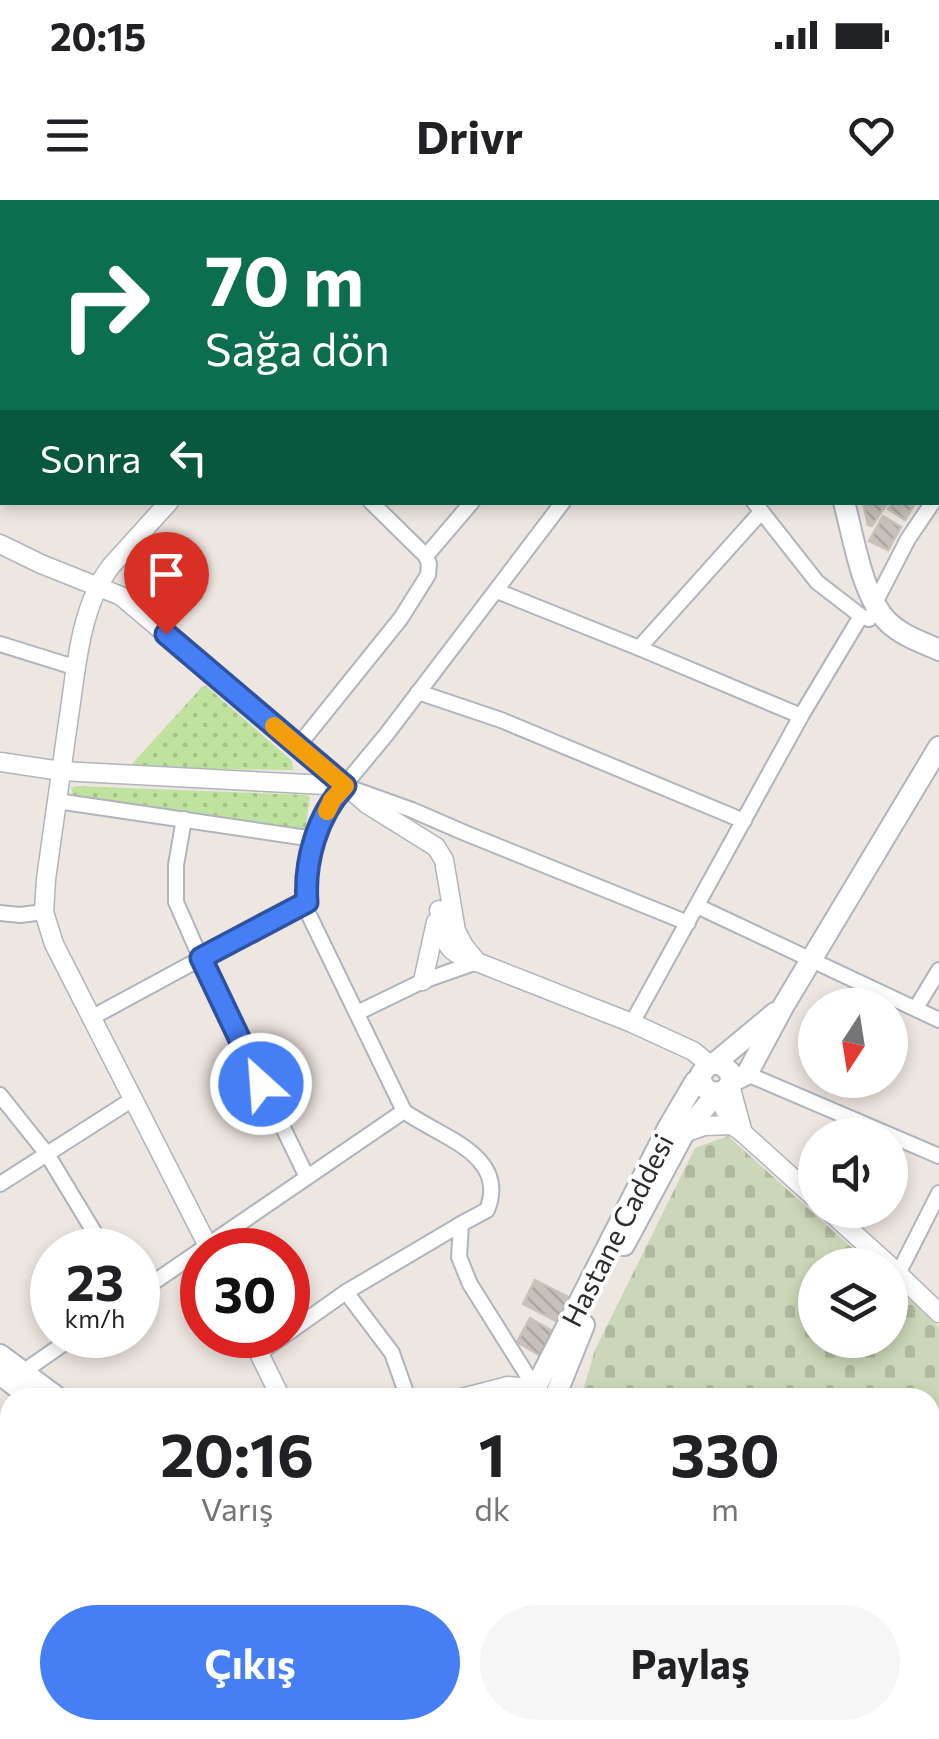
<!DOCTYPE html>
<html lang="tr">
<meta charset="utf-8">
<style>
:root{--surface:#fff;--page:#f6f6f6;--text:#202124;--muted:#757577;--accent:#467ef5}
body{margin:0;font-family:Commissioner,sans-serif;background:var(--page);color:var(--text);height:100vh;display:flex;flex-direction:column;font-size:38px;white-space:nowrap}
*{box-sizing:border-box;margin:0}
p{font-size:32px;color:var(--muted)}
.icon{flex:none;width:55px;height:55px;fill:none;stroke:currentColor;stroke-width:2;stroke-linecap:round;stroke-linejoin:round}
.map{position:relative;flex:1;overflow:hidden}
.side{position:absolute;left:0px;top:1188px;width:940px;height:352px;display:flex;flex-direction:column;background:var(--surface);border-radius:30px 30px 0 0;box-shadow:0 5px 15px #0003}
.side>*{flex:none}
.top-card{position:absolute;left:0px;top:0px;width:940px;height:305px;box-shadow:0 5px 15px #0003;background:#0b6e4f;color:#fff;overflow:hidden}
.needle{width:65px;rotate:192deg}
.buttons{position:absolute;left:798px;top:788px;display:grid;gap:20px}
.buttons a{display:grid;place-items:center;width:110px;height:110px;border-radius:50%;background:var(--surface);box-shadow:0 5px 15px #0003;font-size:50px}
.speed{position:absolute;left:30px;top:1028px;display:flex;gap:20px;font-size:50px;font-weight:700;text-align:center}
.speed>*{display:grid;place-content:center;width:130px;height:130px;border-radius:50%;background:var(--surface);box-shadow:0 5px 15px #0003;line-height:1}
.speed small{font-size:25px;font-weight:400}
.speed .limit{border:15px solid #d22;background:#fff;color:#111}
.pin{position:absolute;display:grid;place-items:center;width:85px;height:85px;color:#fff;margin:-102px -42px;border-radius:50% 50% 50% 0;rotate:-45deg;box-shadow:0 0 10px #0007}
.pin .icon{rotate:45deg}
.me{position:absolute;width:110px;margin:-55px;rotate:334deg;stroke-linejoin:round;filter:drop-shadow(0 0 8px #0008)}
.turn{display:flex;align-items:center;gap:35px;height:210px;padding:0 40px;font-size:45px}
.turn .icon{width:130px;height:130px;stroke-width:2.5}
.turn b{display:block;font-size:70px;line-height:85px}
.then{display:flex;align-items:center;height:95px;padding:0 40px;background:#0003;gap:20px;font-size:38px}
.eta{display:flex;justify-content:space-evenly;align-items:center;height:170px;text-align:center}
.eta b{font-size:60px;font-weight:700;line-height:70px}
.cta{display:flex;gap:20px;margin-top:auto;padding:20px 40px}
.cta a{flex:1;height:115px;border-radius:60px;background:var(--accent);color:#fff;font-size:40px;font-weight:700;line-height:115px;text-align:center}
.cta a+a{background:var(--page);color:var(--text)}
.status{display:flex;justify-content:space-between;align-items:center;height:70px;padding:0 50px;background:var(--surface);direction:ltr}
.status svg{height:28px;fill:currentColor}
header{display:flex;justify-content:space-between;align-items:center;height:130px;padding:0 40px;background:var(--surface);font-size:45px;font-weight:700}
.map>svg:first-child{display:block}
.cemetery{fill:url(#cemetery-stones)}
.park{fill:url(#park-dots)}
.building{fill:url(#building-back-hatch);stroke:#cac2ba;stroke-width:2.5}
.lines{fill:none;stroke-linecap:round;stroke-linejoin:round}
.minor-casing{stroke:#b0b4bd;stroke-width:18}
.tertiary-casing{stroke:#b0b4bd;stroke-width:21}
.secondary-casing{stroke:#b0b4bd;stroke-width:24}
.minor{stroke:#fff;stroke-width:14}
.tertiary{stroke:#fff;stroke-width:18}
.secondary{stroke:#fff;stroke-width:20}
.route-casing{stroke:#2e529f;stroke-width:25}
.route{stroke:#467ef5;stroke-width:18}
.slow{stroke:#f59e0b;stroke-width:18}
.labels{text-anchor:middle;dominant-baseline:central;stroke-width:8;stroke-linejoin:round;paint-order:stroke}
.street-label{font-size:28px;fill:#2d2d2d;stroke:#fff}
</style>
<div class="status"><b>20:15</b><svg viewBox="0 0 49 12"><path d="M0 12V9h3v3zM5 12V6h3v6zM10 12V3h3v9zM15 12V0h3v12zM26 1h20v11H26zM47 4h2v5h-2z"/></svg></div>
<header><svg class="icon" aria-label="menu" viewBox="0 0 24 24"><path d="M4 6h16M4 12h16M4 18h16"/></svg>Drivr<svg class="icon" aria-label="heart" viewBox="0 0 24 24"><path d="M12 20l-8-8c-3-5 5-10 8-4 3-6 11-1 8 4z"/></svg></header>
<div class="map">
<svg width="939" height="1539" viewBox="0 0 939 1539">
<defs>
<pattern id="cemetery-stones" width="16" height="16" patternUnits="userSpaceOnUse" patternTransform="scale(2.5)"><rect width="16" height="16" fill="#cbd7b8"/><path d="M2 7V4a2 2 0 0 1 4 0v3zM10 15v-3a2 2 0 0 1 4 0v3z" fill="#afb99e"/></pattern>
<pattern id="park-dots" width="8" height="8" patternUnits="userSpaceOnUse" patternTransform="scale(2.5)"><rect width="8" height="8" fill="#bfe29f"/><path d="M2 2h.1M6 6h.1" fill="none" stroke="#a4c289" stroke-width="1.8" stroke-linecap="round"/></pattern>
<pattern id="building-back-hatch" width="6" height="6" patternUnits="userSpaceOnUse" patternTransform="scale(2.5)"><rect width="6" height="6" fill="#c7c1bb"/><path d="M-1 5l2 2M0 0l6 6M5-1l2 2" fill="none" stroke="#aba6a1"/></pattern>
</defs>
<rect width="100%" height="100%" fill="#eee6e0"/>
<polygon class="cemetery" points="728,936 871,1065 815,1065 815,1140 890,1140 890,1082 939,1127 939,1519 930,1523 930,1198 581,1197 595,1150 695,948"/>
<g class="park">
<polygon points="206,486 292,561 293,570 137,568 132,564 202,487"/>
<polygon points="76,586 306,595 310,597 305,630 74,597 71,588"/>
</g>
<g class="building">
<polygon points="863,302 888,302 872,326 868,325"/>
<polygon points="893,302 914,302 915,303 905,320 888,309"/>
<polygon points="883,316 901,327 888,350 869,341"/>
<polygon points="535,1080 572,1099 560,1123 523,1104"/>
<polygon points="530,1118 554,1132 541,1156 517,1142"/>
</g>
<g class="lines">
<defs>
<g id="minor">
<polyline points="5,0 8,2"/>
<polyline points="140,0 142,2"/>
<polyline points="305,0 308,2"/>
<polyline points="418,0 421,2"/>
<polyline points="250,2 252,0"/>
<polyline points="932,2 932,0"/>
<polyline points="938,23 939,25"/>
<polyline points="938,53 939,59"/>
<polyline points="0,69 2,70"/>
<polyline points="938,168 939,168"/>
<polyline points="0,169 2,170"/>
<polyline points="0,279 2,276"/>
<polyline points="754,302 817,382 861,416 869,419"/>
<polyline points="426,356 472,302"/>
<polyline points="497,391 639,448 801,516"/>
<polyline points="875,403 908,339 933,302"/>
<polyline points="0,444 77,468"/>
<polyline points="639,448 761,312"/>
<polyline points="418,492 501,520 744,621"/>
<polyline points="298,546 401,418 428,375 429,364 426,356 371,302"/>
<polyline points="356,590 412,610 465,633 688,723"/>
<polyline points="57,601 314,639"/>
<polyline points="184,619 176,665 176,702 201,759 307,977"/>
<polyline points="697,706 939,820"/>
<polyline points="0,713 20,715 44,712"/>
<polyline points="916,808 939,770"/>
<polyline points="357,813 423,781 477,762"/>
<polyline points="91,818 307,701"/>
<polyline points="632,823 801,516 861,416"/>
<polyline points="747,874 939,956"/>
<polyline points="0,895 47,954 105,1050"/>
<polyline points="0,984 133,899"/>
<polyline points="898,1074 939,993"/>
<polyline points="346,1092 392,1153 408,1198"/>
<polyline points="138,1093 404,911"/>
<polyline points="288,1133 346,1092 461,1024"/>
<polyline points="259,1153 285,1135"/>
<polyline points="23,1172 76,1135"/>
<path d="M534,1186L470,1084L459,1057L461,1024L487,1010C510,954 437,936 404,911L308,713L306,682L314,639L332,600L386,535L563,302"/>
<polyline points="677,1530 681,1539"/>
<polyline points="118,1539 121,1530"/>
</g>
<g id="tertiary">
<polyline points="475,2 479,0"/>
<polyline points="786,2 786,0"/>
<path d="M169,302L111,366C79,408 76,472 68,523C61,575 53,627 46,679L44,712L54,744L210,1050"/>
<path d="M0,344L41,364L121,396L367,604L436,647L444,660L456,731L464,746L477,762C443,752 445,742 439,710"/>
<polyline points="0,562 61,571 345,586"/>
<polyline points="477,762 632,823 693,851 709,864"/>
<polyline points="423,781 436,722"/>
<polyline points="717,893 732,925 743,933 730,885"/>
<polyline points="684,933 704,926 732,925"/>
<polyline points="743,933 815,998"/>
<polyline points="828,1010 889,1065"/>
<polyline points="890,1066 939,1113"/>
<polyline points="250,1135 281,1198"/>
<polyline points="462,1198 508,1186 531,1188"/>
<polyline points="0,1403 10,1403"/>
</g>
<g id="secondary">
<polyline points="761,0 762,2"/>
<path d="M844,302C854,339 862,397 889,423C903,436 922,442 939,450"/>
<polyline points="715,863 775,813"/>
<path d="M731,882L730,872L721,864H709L701,874C700,885 706,892 717,893L726,890L731,882L747,874L784,805L939,547"/>
<polyline points="624,1045 684,933 717,893"/>
<polyline points="0,1155 58,1198"/>
<polyline points="0,1174 31,1198"/>
<polyline points="537,1185 668,928 695,882 701,877"/>
<polyline points="557,1192 584,1125"/>
<polyline points="371,1530 372,1539"/>
<polyline points="403,1530 403,1539"/>
</g>
</defs>
<use href="#minor" class="minor-casing"/>
<use href="#tertiary" class="tertiary-casing"/>
<use href="#secondary" class="secondary-casing"/>
<use href="#minor" class="minor"/>
<use href="#tertiary" class="tertiary"/>
<use href="#secondary" class="secondary"/>
</g>
<g class="lines">
<defs>
<path id="route" d="M166,434L345,586C317,615 304,662 307,702L201,758L261,884"/>
</defs>
<use href="#route" class="route-casing"/>
<use href="#route" class="route"/>
<polyline class="slow" points="274,526 345,586 332,600 327,611"/>
</g>
<g class="labels">
<g class="street-label">
<text transform="translate(617 1030) rotate(-63)">Hastane Caddesi</text>
</g>
</g>
</svg>
<div class="buttons">
<a><svg class="needle" viewBox="-14 -14 28 28"><path d="M0-13l5 13h-10z" fill="#e53935"/><path d="M0 13l5-13h-10z" fill="#757577"/></svg></a>
<a><svg class="icon" aria-label="sound" viewBox="0 0 24 24"><path d="M4 9h4l5-4v14l-5-4H4zM17 9q2 3 0 6"/></svg></a>
<a><svg class="icon" aria-label="layers" viewBox="0 0 24 24"><path d="M12 4l9 5-9 5-9-5zM3 14l9 5 9-5"/></svg></a>
</div>
<div class="speed"><div>23<small>km/h</small></div><div class="limit">30</div></div>
<div class="pin" style="left:166px;top:434px;background:#d93025"><svg class="icon" aria-label="arrive" viewBox="0 0 24 24"><path d="M6 21V4h12l-3 4 3 4H6"/></svg></div>
<svg class="me" style="left:261px;top:884px" viewBox="-20 -20 40 40"><circle r="17" fill="#467ef5" stroke="#fff" stroke-width="3"/><path d="M0-11L8 9 0 5-8 9z" fill="#fff"/></svg>
<div class="top-card">
<div class="turn"><svg class="icon" aria-label="right" viewBox="0 0 24 24"><path d="M7 20v-9h11M14 6l5 5-5 5"/></svg><div><b>70 m</b>Sağa dön</div></div>
<div class="then">Sonra<svg class="icon" aria-label="left" viewBox="0 0 24 24"><path d="M17 20v-9H6M10 6l-5 5 5 5"/></svg></div>
</div>
<section class="side">
<div class="eta">
<div><b>20:16</b><p>Varış</p></div>
<div><b>1</b><p>dk</p></div>
<div><b>330</b><p>m</p></div>
</div>
<div class="cta"><a>Çıkış</a><a>Paylaş</a></div>
</section>
</div>
